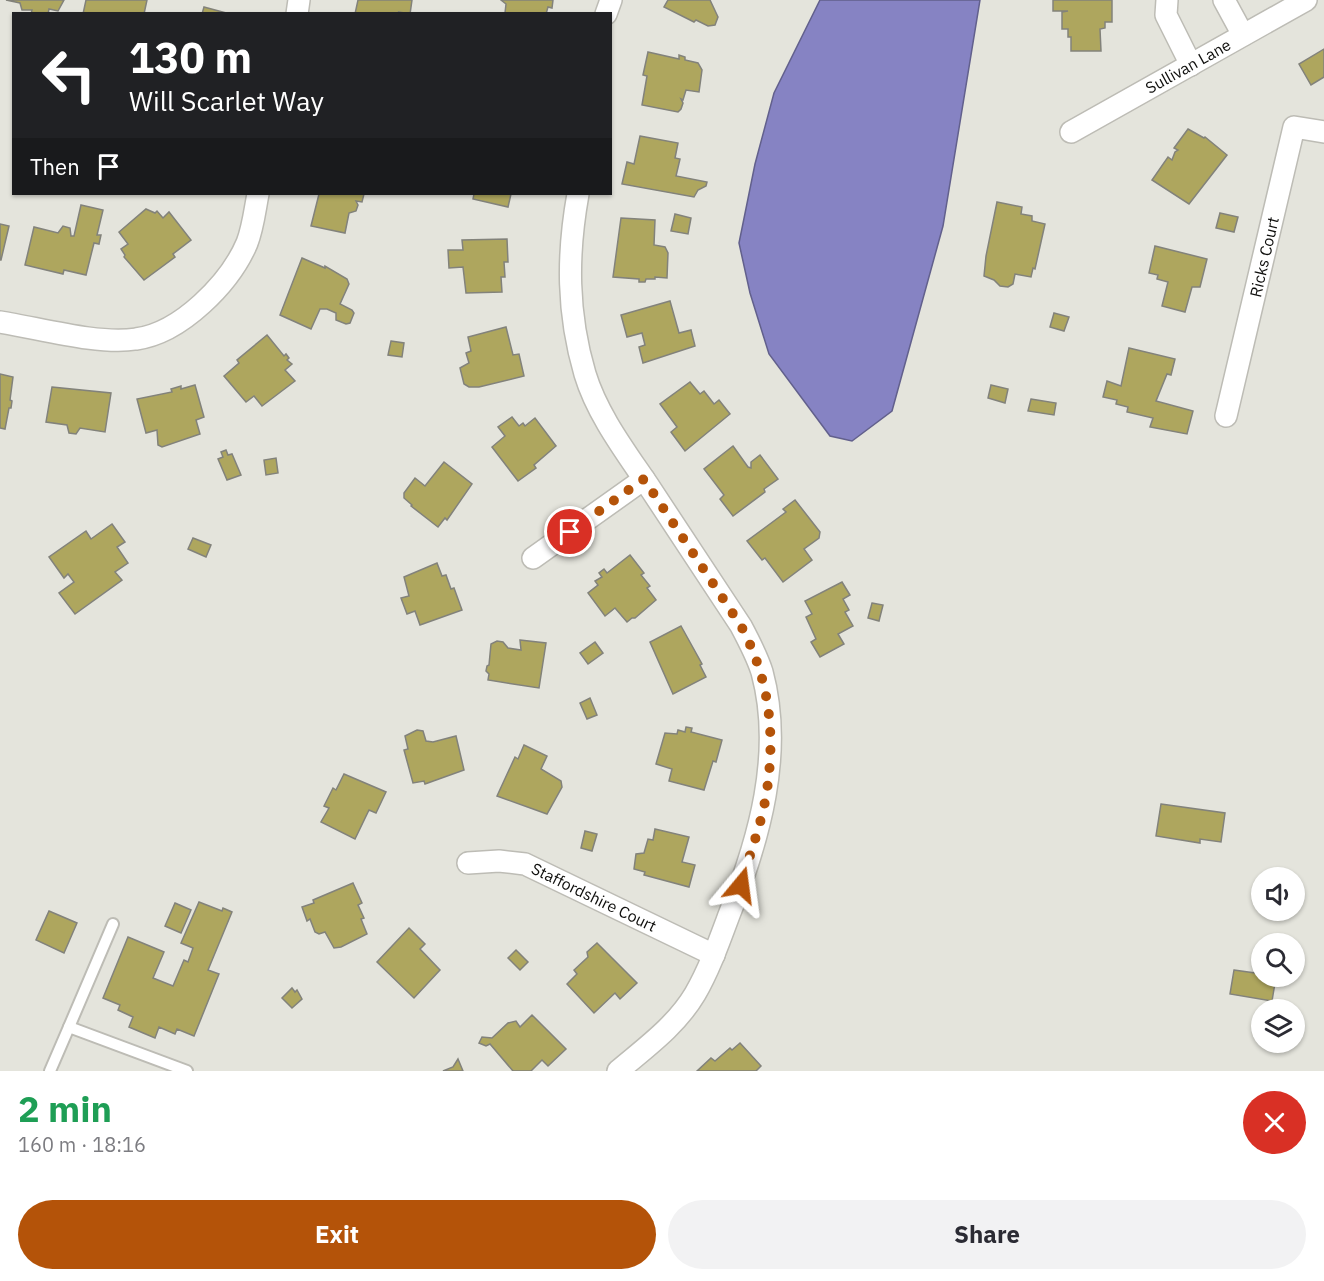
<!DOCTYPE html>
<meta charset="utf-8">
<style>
:root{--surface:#fff;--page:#f2f2f3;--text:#2b2b33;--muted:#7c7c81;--accent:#b45309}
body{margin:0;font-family:"IBM Plex Sans",sans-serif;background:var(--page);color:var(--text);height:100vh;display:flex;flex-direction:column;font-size:22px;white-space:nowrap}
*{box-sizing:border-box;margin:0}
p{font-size:20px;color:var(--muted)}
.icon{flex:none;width:33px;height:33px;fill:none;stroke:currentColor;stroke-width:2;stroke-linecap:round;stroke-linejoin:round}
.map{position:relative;height:1071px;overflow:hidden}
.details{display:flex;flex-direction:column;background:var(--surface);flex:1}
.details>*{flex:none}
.banner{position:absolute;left:12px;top:12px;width:600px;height:183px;border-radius:0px;box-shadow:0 2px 4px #0004;background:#202124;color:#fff;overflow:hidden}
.controls{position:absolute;left:1251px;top:867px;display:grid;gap:12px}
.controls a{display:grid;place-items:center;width:54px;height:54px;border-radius:50%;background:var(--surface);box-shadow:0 2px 4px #0004;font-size:30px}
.pin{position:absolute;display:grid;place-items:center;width:51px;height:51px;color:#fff;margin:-26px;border:3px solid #fff;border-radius:50%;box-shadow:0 2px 6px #0007}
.me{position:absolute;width:66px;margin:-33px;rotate:16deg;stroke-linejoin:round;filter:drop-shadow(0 0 4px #0008)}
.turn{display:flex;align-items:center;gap:21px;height:126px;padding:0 18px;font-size:27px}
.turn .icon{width:78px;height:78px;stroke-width:2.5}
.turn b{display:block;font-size:42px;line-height:51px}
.then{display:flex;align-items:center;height:57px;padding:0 18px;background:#0003;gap:12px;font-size:22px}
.round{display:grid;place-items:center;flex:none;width:63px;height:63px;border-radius:32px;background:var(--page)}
.summary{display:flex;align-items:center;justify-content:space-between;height:102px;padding:0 18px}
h1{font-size:36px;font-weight:800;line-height:45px;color:#1e9e55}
.cta{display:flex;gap:12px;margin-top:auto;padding:12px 18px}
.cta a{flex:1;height:69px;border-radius:36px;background:var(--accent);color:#fff;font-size:24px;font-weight:800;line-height:69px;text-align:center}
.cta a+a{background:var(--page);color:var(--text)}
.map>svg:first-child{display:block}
.water{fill:#8683c3;stroke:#62608c;stroke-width:1.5}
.building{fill:#aea65e;stroke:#82827b;stroke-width:1.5}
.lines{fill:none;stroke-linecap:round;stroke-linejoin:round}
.lane-casing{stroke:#bdbcb5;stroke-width:14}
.street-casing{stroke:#bdbcb5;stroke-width:24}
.lane{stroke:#fff;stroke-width:10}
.street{stroke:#fff;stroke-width:21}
.route{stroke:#b45309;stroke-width:10;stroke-dasharray:0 18}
.labels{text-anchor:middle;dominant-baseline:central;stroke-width:6;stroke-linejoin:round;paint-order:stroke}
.street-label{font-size:16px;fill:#0e0e0c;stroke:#fff}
</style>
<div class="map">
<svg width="1324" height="1071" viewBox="0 0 1324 1071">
<rect width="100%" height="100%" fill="#e4e4dc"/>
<polygon class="water" points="820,0 980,0 943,226 892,411 852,441 830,436 769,354 750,293 739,243 755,164 774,93"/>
<g class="building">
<polygon points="6,0 64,0 58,11 49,9 48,14 31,14 32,10 22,10 20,3"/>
<polygon points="86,0 147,0 144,14 83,14"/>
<polygon points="358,0 412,0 410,14 399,12 400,14 355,14"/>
<polygon points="501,0 553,0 552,8 548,7 546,14 505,13 506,4"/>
<polygon points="668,0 710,0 718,17 715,25 708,26 696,20 694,22 664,7"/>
<polygon points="1053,0 1112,0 1112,22 1105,22 1105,28 1100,29 1101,51 1071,51 1071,37 1068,37 1068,29 1062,29 1062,12 1068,11 1053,11"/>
<polygon points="204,7 230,14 202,14"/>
<polygon points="1324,49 1324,77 1311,85 1299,64"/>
<polygon points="648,52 679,59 679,55 685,57 685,60 698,63 702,70 699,92 686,90 683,100 681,99 683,103 681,109 678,112 642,105 647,76 643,75"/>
<polygon points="1188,129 1204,138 1205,137 1227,155 1189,204 1152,180 1168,157 1172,160 1175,152 1178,150 1174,148"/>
<polygon points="640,136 678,143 675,158 680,159 676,176 707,182 706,186 698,190 694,197 622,184 627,162 634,164"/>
<polygon points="319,194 364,194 362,202 356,201 358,205 356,211 349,213 345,233 311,226"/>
<polygon points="474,194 511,194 508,207 473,199"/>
<polygon points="997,202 1022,207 1021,214 1032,216 1032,221 1045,224 1035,269 1033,268 1031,277 1015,274 1013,284 1008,287 1000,286 994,280 984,276 986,256"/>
<polygon points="81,205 103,210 97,235 101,235 99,244 94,243 86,275 64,270 63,274 25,265 34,227 58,233 63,226 70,228 71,236 74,236"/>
<polygon points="146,209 155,213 157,211 163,218 169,212 191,240 173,254 175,257 144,280 124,257 125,255 121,249 128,244 119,232"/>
<polygon points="1220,213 1238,217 1234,232 1216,228"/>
<polygon points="675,214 691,218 688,234 671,231"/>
<polygon points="621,218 655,220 654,245 665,247 668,253 667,278 655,277 655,279 646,279 645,282 639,282 639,279 613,277"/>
<polygon points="0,224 9,226 1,260 0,260"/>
<polygon points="507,239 508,262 504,262 505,277 501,277 502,292 466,293 463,267 449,268 448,250 463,250 462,240"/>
<polygon points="1155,246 1207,259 1200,287 1192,287 1185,312 1162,306 1168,282 1157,279 1158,275 1149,273"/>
<polygon points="302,258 325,268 325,266 347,279 349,284 340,304 352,310 354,313 350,323 346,324 336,320 336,313 327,309 320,309 311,329 280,315"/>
<polygon points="670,301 679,333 691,330 695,346 643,363 639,347 645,345 642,333 627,337 621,315"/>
<polygon points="1054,313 1069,317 1064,331 1050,327"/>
<polygon points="506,327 513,355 519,354 524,376 479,387 469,387 464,384 460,368 469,363 466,353 471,351 468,337"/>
<polygon points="267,335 284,356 286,354 289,358 287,360 292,364 285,370 295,381 262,406 254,396 246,402 224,376 239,363 237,360"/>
<polygon points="391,341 404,343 402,357 388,355"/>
<polygon points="1129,348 1175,359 1171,375 1167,374 1156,401 1193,411 1187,434 1150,427 1153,418 1127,412 1128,407 1116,404 1117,400 1103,397 1107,381 1121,386"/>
<polygon points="0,374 13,377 10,400 12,401 11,408 9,408 5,429 0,428"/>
<polygon points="690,382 700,394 704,391 714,404 719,400 730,414 685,451 671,432 677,427 660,404"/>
<polygon points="195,385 204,417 196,420 200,434 162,447 158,445 157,430 146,433 137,399 172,392 171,389 181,386 181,389"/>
<polygon points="991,385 1008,389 1005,403 988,398"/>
<polygon points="52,387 111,393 105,432 80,428 76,434 69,433 67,425 46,422"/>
<polygon points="1031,399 1056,403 1054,415 1028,411"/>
<polygon points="512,417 519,426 523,423 525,426 535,418 556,446 534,465 536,468 518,481 492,447 505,436 498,427"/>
<polygon points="733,446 748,467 751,468 751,462 760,455 778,479 764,489 765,492 733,516 720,499 724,495 704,469"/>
<polygon points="226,450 228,455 232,454 241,475 227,480 218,459 223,457 221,452"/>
<polygon points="276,458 278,473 266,475 264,460"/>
<polygon points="444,462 472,484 447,520 445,518 438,527 411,506 412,505 404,498 404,493 415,478 425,486"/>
<polygon points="795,500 820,532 819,538 804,549 812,560 783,582 765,558 762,560 747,541 786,512 783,509"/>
<polygon points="112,524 125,542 117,547 128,563 115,572 122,580 75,614 59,593 74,582 68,574 64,578 49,557 86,531 91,539"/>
<polygon points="193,538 211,545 206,557 188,549"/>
<polygon points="630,555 644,573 641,575 650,586 647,588 656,600 635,618 632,618 627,622 615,608 605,616 588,593 598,585 595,581 602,577 599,573 604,569 607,573"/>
<polygon points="437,563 442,576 446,575 451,589 454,588 462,610 420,625 415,611 407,614 401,598 409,596 404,577"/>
<polygon points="842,582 850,595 843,599 849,610 845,612 853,626 838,634 844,644 820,657 811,642 816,639 806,617 812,614 805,601"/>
<polygon points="872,603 883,605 879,621 868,618"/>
<polygon points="681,626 702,664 700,665 706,677 673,694 650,642"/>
<polygon points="520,640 546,643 539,688 488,680 489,674 486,671 487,666 489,665 491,644 497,641 503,642 508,648 521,650"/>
<polygon points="595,642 603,653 588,664 580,653"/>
<polygon points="590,698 597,715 587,719 580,703"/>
<polygon points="686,727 692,728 691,732 722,740 716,762 713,761 704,790 669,781 672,769 656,764 665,733 677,734 678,730 685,732"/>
<polygon points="417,730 423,731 426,741 433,742 456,736 464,770 425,784 424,781 413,783 404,750 408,749 405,736"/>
<polygon points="524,745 547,756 541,769 561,781 562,787 547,814 497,796 515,757 518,759"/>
<polygon points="344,774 386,792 376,813 369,810 355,839 321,822 329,808 324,806 333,788 336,790"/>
<polygon points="1161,804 1225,813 1221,842 1200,839 1200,843 1156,836"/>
<polygon points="655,829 689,837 682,862 695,865 689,887 644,875 645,872 634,869 636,854 644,853 648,839 653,840"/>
<polygon points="585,831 597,834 592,851 581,848"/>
<polygon points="353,883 362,903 358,905 364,918 361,919 367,934 341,947 334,948 325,932 319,934 315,932 310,919 307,921 302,907 314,903 313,900"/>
<polygon points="199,902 222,911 223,908 232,912 208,970 219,974 194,1036 177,1029 175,1034 159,1027 155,1038 129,1027 133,1017 118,1010 120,1005 103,998 128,937 164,952 153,978 173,986 184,960 188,962 193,948 181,943"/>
<polygon points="175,903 191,910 181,933 165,926"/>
<polygon points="49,911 77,923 64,953 36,940"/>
<polygon points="409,928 425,944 420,949 440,970 414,998 377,962"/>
<polygon points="597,943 637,983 620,999 615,993 594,1013 567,984 577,974 574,970 588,957 587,952"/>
<polygon points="516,950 528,962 520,970 508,958"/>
<polygon points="1234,970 1262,974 1262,976 1276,977 1272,1001 1230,994"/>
<polygon points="292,988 295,992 297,990 302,999 292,1008 282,998"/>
<polygon points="532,1015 566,1049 548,1066 542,1060 531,1071 513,1071 490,1044 486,1046 479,1043 482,1037 492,1038 508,1023 516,1021 520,1027"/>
<polygon points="740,1043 761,1066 756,1071 697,1071 711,1058 715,1061 730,1048 732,1050"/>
<polygon points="458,1059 463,1071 443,1071 453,1067"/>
</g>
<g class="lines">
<defs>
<g id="lane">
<polyline points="69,1027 113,924"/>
<polyline points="50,1071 69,1027 187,1071"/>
</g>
<g id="street">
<polyline points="1167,0 1166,15 1191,65"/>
<polyline points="1224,0 1243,35"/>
<polyline points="297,14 299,0"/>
<polyline points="606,14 611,0"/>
<polyline points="1071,132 1306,0"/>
<path d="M578,194C567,255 567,313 585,374C597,414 625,451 648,485C679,532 710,579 741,626C749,641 757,656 762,672C784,753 759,840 729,915C719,942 709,970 695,994C676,1026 645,1048 618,1071"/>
<path d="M0,322C39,328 98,345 136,339C181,333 230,283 247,243C253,228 255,209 258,194"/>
<polyline points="1226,416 1294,127 1324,132"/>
<polyline points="533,558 644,479"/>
<polyline points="468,863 499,861 525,864 714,955"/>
</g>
</defs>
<use href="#lane" class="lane-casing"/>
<use href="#street" class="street-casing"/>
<use href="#lane" class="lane"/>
<use href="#street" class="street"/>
</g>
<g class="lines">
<path class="route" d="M570,532L644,479L741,626C770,680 776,736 766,796C761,826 749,856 741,885"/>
</g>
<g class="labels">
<g class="street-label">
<text transform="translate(1188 66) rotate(-29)">Sullivan Lane</text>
<text transform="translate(1264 257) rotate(-77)">Ricks Court</text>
<text transform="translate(594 897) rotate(26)">Staffordshire Court</text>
</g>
</g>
</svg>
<div class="controls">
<a><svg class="icon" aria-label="sound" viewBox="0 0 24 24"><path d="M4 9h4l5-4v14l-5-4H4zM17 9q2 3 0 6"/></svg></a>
<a><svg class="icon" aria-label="search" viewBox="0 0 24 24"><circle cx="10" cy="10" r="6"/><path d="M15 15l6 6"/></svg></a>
<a><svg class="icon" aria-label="layers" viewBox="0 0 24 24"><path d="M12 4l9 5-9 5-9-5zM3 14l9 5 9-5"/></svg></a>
</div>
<div class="pin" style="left:570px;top:532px;background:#d93025"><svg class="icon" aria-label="arrive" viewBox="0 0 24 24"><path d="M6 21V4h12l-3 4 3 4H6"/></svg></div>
<svg class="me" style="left:741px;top:885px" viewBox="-20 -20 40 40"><path d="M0-17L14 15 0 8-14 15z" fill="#b45309" stroke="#fff" stroke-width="4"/></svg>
<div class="banner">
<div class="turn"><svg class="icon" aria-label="left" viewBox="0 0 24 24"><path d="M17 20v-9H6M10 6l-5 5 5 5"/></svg><div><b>130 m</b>Will Scarlet Way</div></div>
<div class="then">Then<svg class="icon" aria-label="arrive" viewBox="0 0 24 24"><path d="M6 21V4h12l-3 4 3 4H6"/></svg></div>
</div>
</div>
<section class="details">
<div class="summary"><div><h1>2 min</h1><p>160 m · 18:16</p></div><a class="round" style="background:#d93025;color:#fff"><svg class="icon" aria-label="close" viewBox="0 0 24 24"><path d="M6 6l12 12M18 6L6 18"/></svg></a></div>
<div class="cta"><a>Exit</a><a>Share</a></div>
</section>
